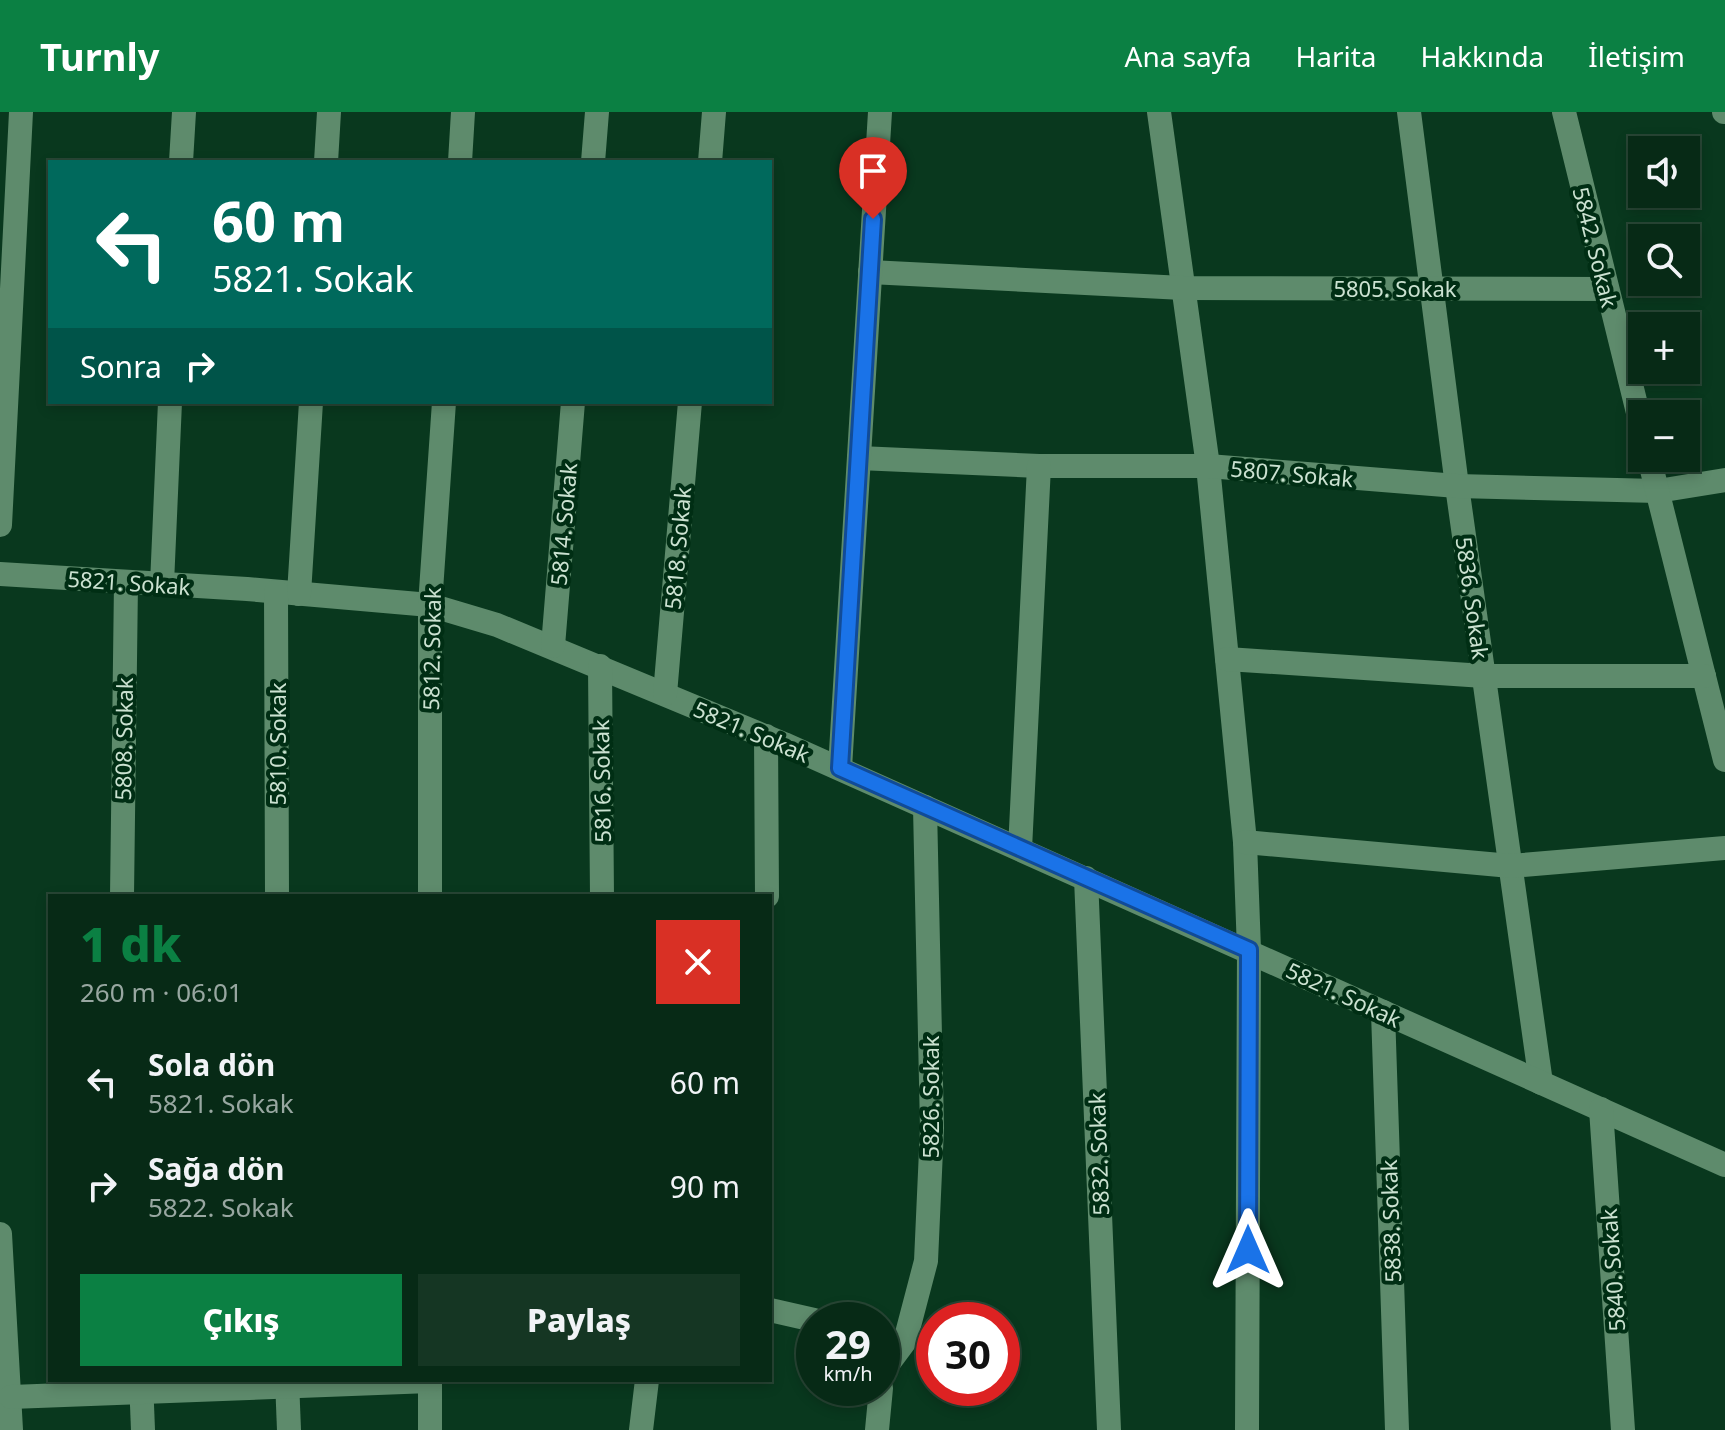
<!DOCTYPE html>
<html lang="tr">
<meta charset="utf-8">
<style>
:root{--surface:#072a16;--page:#153623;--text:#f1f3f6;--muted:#98a7a1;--line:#284635;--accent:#0b8043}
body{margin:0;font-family:"Noto Sans",sans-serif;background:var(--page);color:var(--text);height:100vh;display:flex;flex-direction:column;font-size:30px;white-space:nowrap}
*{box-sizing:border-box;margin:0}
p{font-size:26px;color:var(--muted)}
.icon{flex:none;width:44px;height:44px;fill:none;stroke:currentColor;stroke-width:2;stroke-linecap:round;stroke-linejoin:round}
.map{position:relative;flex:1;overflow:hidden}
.details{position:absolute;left:48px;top:782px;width:724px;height:488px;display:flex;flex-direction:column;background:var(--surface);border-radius:0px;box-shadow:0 4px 12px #0003,0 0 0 2px var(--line)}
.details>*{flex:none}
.guide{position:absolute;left:48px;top:48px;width:724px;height:244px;border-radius:0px;box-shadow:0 4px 12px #0003,0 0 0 2px var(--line);background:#00695c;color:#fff;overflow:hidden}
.fabs{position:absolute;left:1628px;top:24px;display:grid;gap:16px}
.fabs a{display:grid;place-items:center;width:72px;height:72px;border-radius:0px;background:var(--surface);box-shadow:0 4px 12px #0003,0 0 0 2px var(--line);font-size:40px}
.speed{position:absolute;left:796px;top:1190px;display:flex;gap:16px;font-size:40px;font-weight:700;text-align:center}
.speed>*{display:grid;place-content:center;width:104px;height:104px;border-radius:50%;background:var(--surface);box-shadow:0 4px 12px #0003,0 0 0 2px var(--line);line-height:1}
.speed small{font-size:20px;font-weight:400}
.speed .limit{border:12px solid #d22;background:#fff;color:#111}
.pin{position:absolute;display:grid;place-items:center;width:68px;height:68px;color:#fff;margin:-82px -34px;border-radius:50% 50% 50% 0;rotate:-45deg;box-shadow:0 0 8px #0007}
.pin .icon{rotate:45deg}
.me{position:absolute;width:88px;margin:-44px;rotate:0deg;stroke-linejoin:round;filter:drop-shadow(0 0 6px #0008)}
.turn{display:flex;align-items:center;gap:28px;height:168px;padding:0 32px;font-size:36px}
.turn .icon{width:104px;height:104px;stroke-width:2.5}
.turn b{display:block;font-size:56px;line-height:68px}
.then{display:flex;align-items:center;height:76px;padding:0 32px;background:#0003;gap:16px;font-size:30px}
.round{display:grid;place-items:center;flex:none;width:84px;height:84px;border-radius:0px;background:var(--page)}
.overview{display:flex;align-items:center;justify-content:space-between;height:136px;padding:0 32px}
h1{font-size:48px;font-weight:800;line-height:60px;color:var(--accent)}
.cta{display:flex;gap:16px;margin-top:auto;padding:16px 32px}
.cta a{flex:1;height:92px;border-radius:0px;background:var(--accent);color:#fff;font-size:32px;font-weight:800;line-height:92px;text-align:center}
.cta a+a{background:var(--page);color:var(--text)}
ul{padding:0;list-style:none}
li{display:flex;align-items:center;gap:24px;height:104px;padding:0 32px}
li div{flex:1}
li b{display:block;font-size:30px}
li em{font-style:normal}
header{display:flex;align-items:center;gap:48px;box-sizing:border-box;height:112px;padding:0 40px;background:var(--accent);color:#fff}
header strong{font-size:38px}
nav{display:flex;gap:44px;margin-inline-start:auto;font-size:28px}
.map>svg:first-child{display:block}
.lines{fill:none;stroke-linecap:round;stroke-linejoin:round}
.street{stroke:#5e8b6c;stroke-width:24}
.route-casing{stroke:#114b97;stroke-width:20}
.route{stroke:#1a73e8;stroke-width:14}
.labels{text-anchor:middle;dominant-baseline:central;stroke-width:8;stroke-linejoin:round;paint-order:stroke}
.street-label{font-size:22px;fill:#cbe2d1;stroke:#002e14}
</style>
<header>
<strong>Turnly</strong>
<nav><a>Ana sayfa</a><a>Harita</a><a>Hakkında</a><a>İletişim</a></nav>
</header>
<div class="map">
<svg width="1725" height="1318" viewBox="0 0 1725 1318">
<rect width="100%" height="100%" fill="#09381e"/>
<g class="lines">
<g class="street">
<polyline points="1159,0 1208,354 1245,730 1249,838 1247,1318"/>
<polyline points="1409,0 1457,374 1541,971"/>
<polyline points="1564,0 1642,317"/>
<polyline points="1724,0 1725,0"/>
<polyline points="181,50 184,0"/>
<polyline points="326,50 329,0"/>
<polyline points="460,50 463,0"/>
<polyline points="593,50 597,0"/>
<polyline points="710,50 714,0"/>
<polyline points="870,160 1183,176 1607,177"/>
<polyline points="859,346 1039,354 1208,354 1457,374 1658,379 1725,368"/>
<polyline points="1649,346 1725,648"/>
<polyline points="0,413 21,0"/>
<polyline points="0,462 247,477 430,493 497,513 784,632 1725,1053"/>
<polyline points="162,472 170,290"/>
<polyline points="276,480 277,784"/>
<polyline points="299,482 311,290"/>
<polyline points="553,534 573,290"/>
<polyline points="1227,547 1484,564 1704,564"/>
<polyline points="600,554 602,784"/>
<polyline points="665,582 690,290"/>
<polyline points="766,624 767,784"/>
<polyline points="840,656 880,0"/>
<polyline points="1245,730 1511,754 1725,736"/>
<polyline points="1020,737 1039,354"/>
<polyline points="1086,766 1109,1318"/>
<polyline points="122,784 126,470"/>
<polyline points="430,784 430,493 444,290"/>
<polyline points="1383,900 1397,1318"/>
<polyline points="1601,997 1623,1318"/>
<polyline points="0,1122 11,1318"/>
<polyline points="770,1198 814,1208"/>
<polyline points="882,1265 882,1260 905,1229 926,1149 932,1016 925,695"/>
<polyline points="141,1268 143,1318"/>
<polyline points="287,1268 289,1318"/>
<polyline points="430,1268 430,1318"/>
<polyline points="11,1285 430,1269"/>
<polyline points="641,1318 647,1268"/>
<polyline points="877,1318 881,1276"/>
</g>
</g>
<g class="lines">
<defs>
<polyline id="route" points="873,107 840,656 1249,838 1248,1138"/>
</defs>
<use href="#route" class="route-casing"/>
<use href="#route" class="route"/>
</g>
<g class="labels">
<g class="street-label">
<text transform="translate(1596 135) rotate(76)">5842. Sokak</text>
<text x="1395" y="176">5805. Sokak</text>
<text transform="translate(1292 361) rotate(5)">5807. Sokak</text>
<text transform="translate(563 412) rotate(-85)">5814. Sokak</text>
<text transform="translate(677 436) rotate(-85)">5818. Sokak</text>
<text transform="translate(129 470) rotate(4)">5821. Sokak</text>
<text transform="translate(1473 486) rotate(82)">5836. Sokak</text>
<text transform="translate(431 537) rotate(-89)">5812. Sokak</text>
<text transform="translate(752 619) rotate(23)">5821. Sokak</text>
<text transform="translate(123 627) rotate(-89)">5808. Sokak</text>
<text transform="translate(277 632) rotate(-90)">5810. Sokak</text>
<text transform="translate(601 669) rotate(-91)">5816. Sokak</text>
<text transform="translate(1344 882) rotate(25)">5821. Sokak</text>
<text transform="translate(930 985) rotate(-90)">5826. Sokak</text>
<text transform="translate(1098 1042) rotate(-92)">5832. Sokak</text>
<text transform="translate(1390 1109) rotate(-92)">5838. Sokak</text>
<text transform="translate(1612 1158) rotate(-94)">5840. Sokak</text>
</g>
</g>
</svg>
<div class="fabs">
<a><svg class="icon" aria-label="sound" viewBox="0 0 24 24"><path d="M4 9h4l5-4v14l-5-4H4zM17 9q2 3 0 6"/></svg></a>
<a><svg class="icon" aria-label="search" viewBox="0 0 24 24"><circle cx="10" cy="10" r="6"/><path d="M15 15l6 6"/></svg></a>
<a>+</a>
<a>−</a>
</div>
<div class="speed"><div>29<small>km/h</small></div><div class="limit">30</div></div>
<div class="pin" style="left:873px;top:107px;background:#d93025"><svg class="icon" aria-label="arrive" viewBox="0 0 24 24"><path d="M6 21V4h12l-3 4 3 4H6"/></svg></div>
<svg class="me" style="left:1248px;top:1138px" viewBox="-20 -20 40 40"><path d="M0-17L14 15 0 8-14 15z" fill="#1a73e8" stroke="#fff" stroke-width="4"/></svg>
<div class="guide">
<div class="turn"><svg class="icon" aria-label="left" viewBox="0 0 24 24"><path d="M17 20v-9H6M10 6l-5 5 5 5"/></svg><div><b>60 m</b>5821. Sokak</div></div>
<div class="then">Sonra<svg class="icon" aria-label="right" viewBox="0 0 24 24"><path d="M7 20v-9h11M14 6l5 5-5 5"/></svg></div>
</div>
<section class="details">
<div class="overview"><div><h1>1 dk</h1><p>260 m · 06:01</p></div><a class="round" style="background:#d93025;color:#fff"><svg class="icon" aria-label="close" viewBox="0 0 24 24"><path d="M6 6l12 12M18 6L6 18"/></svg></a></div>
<ul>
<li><svg class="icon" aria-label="left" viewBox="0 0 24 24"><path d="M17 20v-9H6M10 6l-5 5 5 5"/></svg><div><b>Sola dön</b><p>5821. Sokak</p></div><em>60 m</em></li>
<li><svg class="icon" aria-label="right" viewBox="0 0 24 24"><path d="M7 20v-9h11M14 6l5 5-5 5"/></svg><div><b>Sağa dön</b><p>5822. Sokak</p></div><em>90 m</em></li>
</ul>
<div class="cta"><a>Çıkış</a><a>Paylaş</a></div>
</section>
</div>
